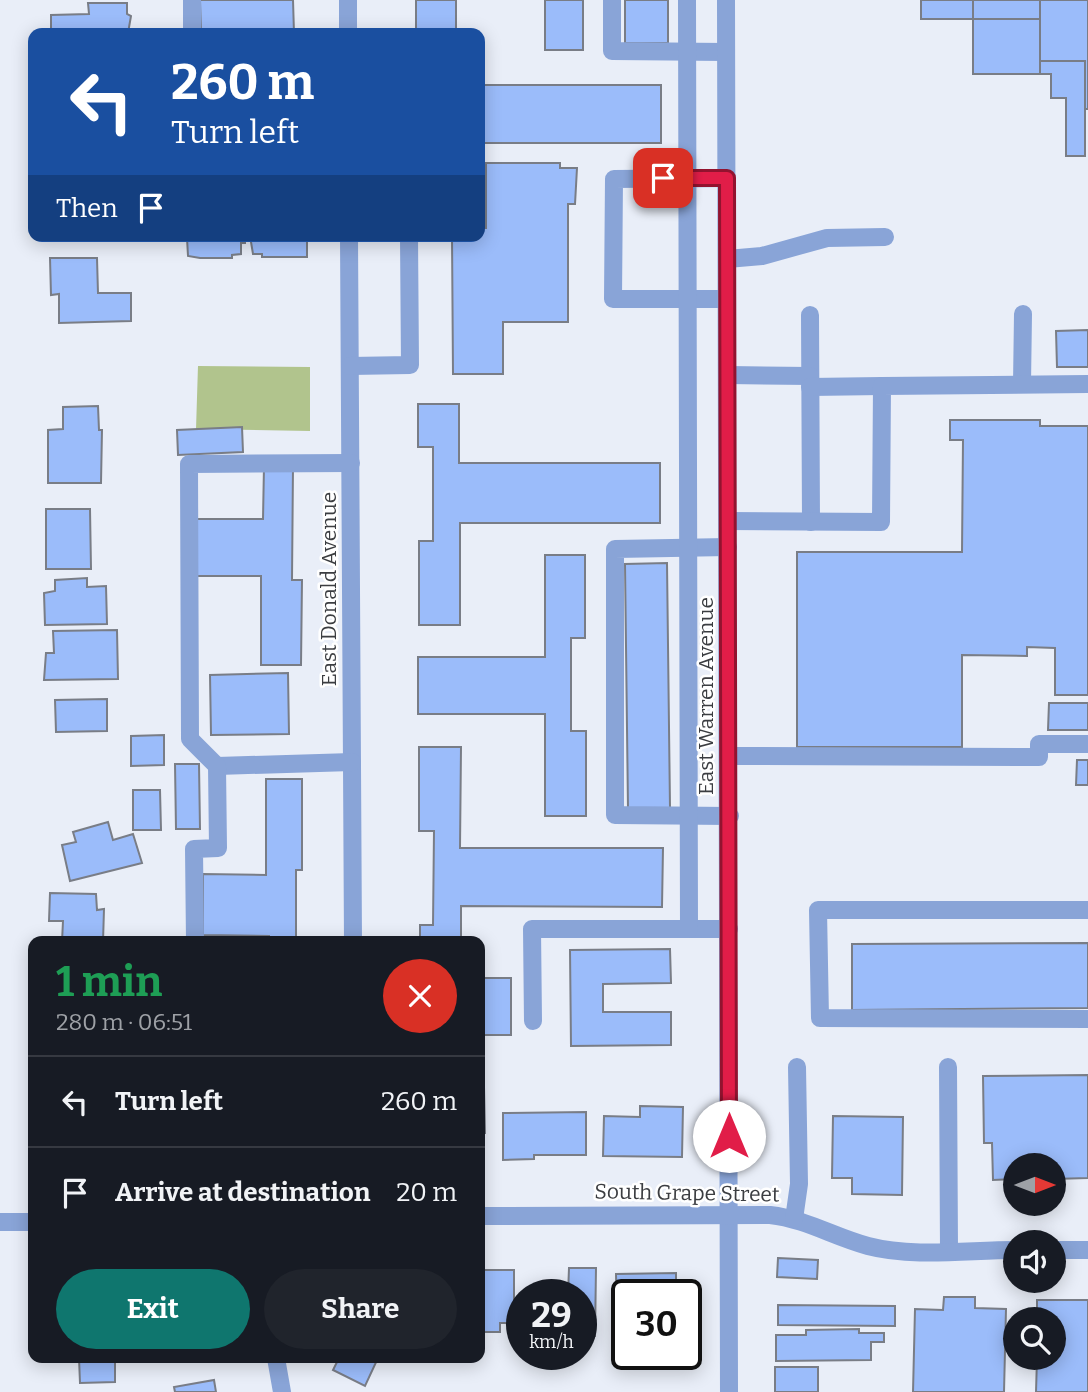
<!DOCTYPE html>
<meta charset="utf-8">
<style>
:root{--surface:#171b24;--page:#20242c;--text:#f1f3f6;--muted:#9ea1a6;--line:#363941;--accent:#0f766e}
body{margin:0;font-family:Bitter,serif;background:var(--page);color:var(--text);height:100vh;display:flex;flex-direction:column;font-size:26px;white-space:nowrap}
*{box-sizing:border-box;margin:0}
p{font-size:23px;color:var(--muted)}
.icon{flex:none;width:38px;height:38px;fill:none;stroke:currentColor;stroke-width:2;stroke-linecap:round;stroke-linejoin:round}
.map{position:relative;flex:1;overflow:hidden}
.panel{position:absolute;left:28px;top:936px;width:457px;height:427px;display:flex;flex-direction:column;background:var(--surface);border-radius:14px;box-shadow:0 4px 18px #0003}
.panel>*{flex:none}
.hud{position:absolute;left:28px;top:28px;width:457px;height:214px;border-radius:14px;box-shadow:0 4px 18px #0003;background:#1a4fa0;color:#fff;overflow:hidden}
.needle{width:46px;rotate:90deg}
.controls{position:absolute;left:1003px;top:1153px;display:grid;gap:14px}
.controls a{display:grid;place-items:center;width:63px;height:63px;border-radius:50%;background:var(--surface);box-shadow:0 4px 18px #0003;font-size:35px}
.speed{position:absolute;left:506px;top:1279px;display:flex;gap:14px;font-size:35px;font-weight:700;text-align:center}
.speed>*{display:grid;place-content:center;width:91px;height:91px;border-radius:50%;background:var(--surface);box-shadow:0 4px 18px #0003;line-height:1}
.speed small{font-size:18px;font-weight:400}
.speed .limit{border:4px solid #111;border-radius:10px;background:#fff;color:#111}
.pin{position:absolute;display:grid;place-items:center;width:60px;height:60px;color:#fff;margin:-30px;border-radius:14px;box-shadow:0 4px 10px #0006}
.me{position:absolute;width:77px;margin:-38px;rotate:0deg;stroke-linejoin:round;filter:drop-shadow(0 0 5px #0008)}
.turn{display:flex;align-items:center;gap:24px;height:147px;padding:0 28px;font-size:32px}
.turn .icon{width:91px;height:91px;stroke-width:2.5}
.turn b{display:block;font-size:49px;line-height:60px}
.then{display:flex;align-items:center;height:66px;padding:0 28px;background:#0003;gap:14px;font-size:26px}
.round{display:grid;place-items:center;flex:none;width:74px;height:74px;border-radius:37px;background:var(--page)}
.summary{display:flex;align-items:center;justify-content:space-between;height:119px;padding:0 28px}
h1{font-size:42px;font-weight:700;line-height:52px;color:#1e9e55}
.cta{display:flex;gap:14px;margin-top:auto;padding:14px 28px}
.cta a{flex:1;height:80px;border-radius:42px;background:var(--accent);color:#fff;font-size:28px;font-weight:700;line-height:80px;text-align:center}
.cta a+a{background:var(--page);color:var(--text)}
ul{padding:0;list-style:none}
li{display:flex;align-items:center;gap:21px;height:91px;padding:0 28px;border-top:2px solid var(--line)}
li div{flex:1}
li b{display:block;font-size:26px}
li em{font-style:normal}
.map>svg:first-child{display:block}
.green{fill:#b1c48d}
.building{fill:#9bbcfa;stroke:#797d86;stroke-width:2}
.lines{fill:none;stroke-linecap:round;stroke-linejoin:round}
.minor{stroke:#89a4d7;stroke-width:18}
.route-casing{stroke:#92132f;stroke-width:18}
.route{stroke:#e11d48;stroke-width:12}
.labels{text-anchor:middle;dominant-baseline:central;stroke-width:5;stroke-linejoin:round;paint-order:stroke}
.street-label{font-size:21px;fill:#3b3d41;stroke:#fff}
</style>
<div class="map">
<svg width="1088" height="1392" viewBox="0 0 1088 1392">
<rect width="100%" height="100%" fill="#e9eef8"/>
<polygon class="green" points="198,366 310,367 310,431 196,429"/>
<g class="building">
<polygon points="200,0 293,0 294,33 201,33"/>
<rect x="416" y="0" width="40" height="33"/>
<rect x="545" y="0" width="38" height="50"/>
<rect x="625" y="0" width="43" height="43"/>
<rect x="921" y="0" width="52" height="19"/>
<rect x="973" y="0" width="67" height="19"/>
<polygon points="1040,0 1088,0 1088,109 1085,109 1085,61 1040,61"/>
<polygon points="88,3 127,3 127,14 131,16 128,33 51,33 51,15 89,14"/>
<rect x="973" y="19" width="67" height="55"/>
<polygon points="1040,61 1085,61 1085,156 1066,156 1066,98 1051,98 1051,74 1040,74"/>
<rect x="480" y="85" width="181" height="58"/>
<polygon points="486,163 560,163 560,168 577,168 575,204 568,204 568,322 503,322 503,374 453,374 452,236 480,236 480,228 486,228"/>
<polygon points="191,236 245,236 245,243 241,243 241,254 232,255 232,258 200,258 188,256 187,238"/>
<polygon points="250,236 307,236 307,257 262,257 262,254 253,254"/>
<polygon points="50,258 97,258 98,293 131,293 131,321 59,323 59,294 51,295"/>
<polygon points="1088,330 1088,367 1057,367 1056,331"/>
<polygon points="418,404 459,404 459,463 660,463 660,523 460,523 460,625 419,625 419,541 433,541 433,447 418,447"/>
<polygon points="98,406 99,430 102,430 101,483 48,483 48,430 63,429 63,407"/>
<polygon points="950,420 1040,420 1040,426 1088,426 1088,695 1055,695 1055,648 1027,647 1027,656 962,655 962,747 797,747 797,552 962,552 963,440 950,440"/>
<polygon points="242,427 243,452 178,455 177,430"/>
<polygon points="264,466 293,466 292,580 302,580 301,665 261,665 261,576 197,576 197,519 263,519"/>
<polygon points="46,509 90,509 91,569 46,569"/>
<polygon points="545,555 585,555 585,638 571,638 571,731 586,731 586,816 545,816 545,714 418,714 418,657 545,657"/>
<polygon points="667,563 670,808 628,809 625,564"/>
<polygon points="87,578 87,587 106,586 107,624 45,625 44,593 55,591 55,580"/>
<polygon points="117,630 118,679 44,680 46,653 54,653 53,631"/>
<polygon points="288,673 289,734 211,735 210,675"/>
<polygon points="107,699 107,731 56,732 55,700"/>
<polygon points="1049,703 1088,703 1088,730 1048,730"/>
<polygon points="164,735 164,765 131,766 131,736"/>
<polygon points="419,747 461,747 460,848 663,848 662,907 461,906 461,942 420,942 420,925 433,925 434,831 419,831"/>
<polygon points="1077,760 1088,760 1088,785 1076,785"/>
<polygon points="175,764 199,764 200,829 176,829"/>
<polygon points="266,779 302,779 302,870 296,870 296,942 269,942 269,936 203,935 203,874 266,875"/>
<polygon points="133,790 160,790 161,830 133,830"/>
<polygon points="108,822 113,840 133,834 142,863 70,881 62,845 76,842 73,832"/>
<polygon points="50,893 96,894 97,910 104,909 103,942 62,942 63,921 49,921"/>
<polygon points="1088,943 1088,1008 852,1010 852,944"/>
<polygon points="670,949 671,983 603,984 603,1012 671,1012 671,1045 571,1046 570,950"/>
<rect x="480" y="978" width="31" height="57"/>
<polygon points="1088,1075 1088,1178 1054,1179 1054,1166 1015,1166 1015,1179 993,1180 992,1143 984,1143 983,1076"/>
<polygon points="480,1087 484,1087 485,1133 480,1133"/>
<polygon points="640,1106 683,1107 682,1157 603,1156 604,1116 640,1117"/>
<polygon points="586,1112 586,1155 534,1155 534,1159 503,1160 503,1113"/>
<polygon points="833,1116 903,1117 902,1195 852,1194 852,1178 832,1178"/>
<polygon points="778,1258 818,1260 817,1279 777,1277"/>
<polygon points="569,1268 596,1268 595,1336 581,1336 581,1295 568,1295"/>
<polygon points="480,1270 514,1270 514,1323 500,1323 500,1332 480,1332"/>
<polygon points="676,1273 676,1295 626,1295 626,1327 617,1327 616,1274"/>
<polygon points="944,1297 975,1297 975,1308 1006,1309 1004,1392 913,1392 915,1309 943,1310"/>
<polygon points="1037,1300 1088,1300 1088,1392 1036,1392 1037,1358 1054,1358 1054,1320 1037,1320"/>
<polygon points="778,1305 895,1306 895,1326 778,1325"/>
<polygon points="859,1329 859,1333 884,1333 884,1342 871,1342 871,1360 776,1361 776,1335 806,1335 806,1330"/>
<polygon points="79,1358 115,1358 115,1382 80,1383"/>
<polygon points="339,1358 378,1358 365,1386 333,1370"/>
<rect x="775" y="1367" width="43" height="25"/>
<polygon points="214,1380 216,1392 175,1392 174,1387"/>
</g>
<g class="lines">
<g class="minor">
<polyline points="348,0 348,33"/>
<polyline points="612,0 612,51 726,52"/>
<polyline points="726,0 729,1392"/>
<polyline points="192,33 192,0"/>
<polyline points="727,178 614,179 613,299 727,299"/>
<polyline points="349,236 353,942"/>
<polyline points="727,259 762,256 827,238 885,237"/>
<polyline points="810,315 811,522"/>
<polyline points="350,366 410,365 409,236"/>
<polyline points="728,375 810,376"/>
<polyline points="1022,384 1023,314"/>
<polyline points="810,387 882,386"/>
<polyline points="728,521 881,522 882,386 1088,384"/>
<polyline points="728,547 615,549 615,815 730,816"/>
<polyline points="729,756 1039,757 1039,744 1088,744"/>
<polyline points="217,766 352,762"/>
<polyline points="1088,910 818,910 820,1018 1088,1019"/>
<polyline points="689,929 729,929"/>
<polyline points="195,942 194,849 218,848 217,766 190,739 189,464 351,463"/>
<polyline points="533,1021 532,929 689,929 687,0"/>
<polyline points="948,1067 949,1250"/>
<path d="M480,1216L770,1215C806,1219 834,1237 868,1246C914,1258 968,1250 1015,1250"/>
<polyline points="794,1219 799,1184 797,1067"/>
<polyline points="0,1222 33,1222"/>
<polyline points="1054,1250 1088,1250"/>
<polyline points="276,1358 282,1392"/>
</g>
</g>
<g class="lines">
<defs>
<polyline id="route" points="663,178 727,178 729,1136"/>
</defs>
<use href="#route" class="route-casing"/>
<use href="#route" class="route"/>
</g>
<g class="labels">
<g class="street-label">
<text transform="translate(329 589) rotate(-90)">East Donald Avenue</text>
<text transform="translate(706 696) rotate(-90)">East Warren Avenue</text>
<text transform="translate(687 1193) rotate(1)">South Grape Street</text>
</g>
</g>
</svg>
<div class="controls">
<a><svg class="needle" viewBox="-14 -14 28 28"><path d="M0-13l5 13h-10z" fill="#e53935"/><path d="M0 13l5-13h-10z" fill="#9ea1a6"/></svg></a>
<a><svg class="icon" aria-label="sound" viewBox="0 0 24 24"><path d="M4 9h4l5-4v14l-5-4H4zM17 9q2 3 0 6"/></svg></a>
<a><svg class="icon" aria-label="search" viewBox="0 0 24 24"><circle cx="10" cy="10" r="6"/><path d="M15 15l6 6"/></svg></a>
</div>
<div class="speed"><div>29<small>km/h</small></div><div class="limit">30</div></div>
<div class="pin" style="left:663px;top:178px;background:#d93025"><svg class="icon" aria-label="arrive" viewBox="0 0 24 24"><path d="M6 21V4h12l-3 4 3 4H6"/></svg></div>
<svg class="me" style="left:729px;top:1136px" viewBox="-20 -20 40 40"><circle r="19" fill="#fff"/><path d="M0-13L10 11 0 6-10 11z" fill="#e11d48"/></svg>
<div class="hud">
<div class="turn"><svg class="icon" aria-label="left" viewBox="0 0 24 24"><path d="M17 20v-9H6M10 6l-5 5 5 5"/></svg><div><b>260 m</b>Turn left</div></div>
<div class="then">Then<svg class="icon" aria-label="arrive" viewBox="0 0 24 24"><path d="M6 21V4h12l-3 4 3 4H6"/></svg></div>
</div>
<section class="panel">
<div class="summary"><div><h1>1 min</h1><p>280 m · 06:51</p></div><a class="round" style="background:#d93025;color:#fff"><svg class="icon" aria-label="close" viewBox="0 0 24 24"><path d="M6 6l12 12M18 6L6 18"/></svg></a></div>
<ul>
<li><svg class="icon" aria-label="left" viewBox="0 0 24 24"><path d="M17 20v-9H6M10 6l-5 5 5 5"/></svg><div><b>Turn left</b></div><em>260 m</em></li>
<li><svg class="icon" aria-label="arrive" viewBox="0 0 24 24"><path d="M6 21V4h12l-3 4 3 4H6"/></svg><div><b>Arrive at destination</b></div><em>20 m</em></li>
</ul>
<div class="cta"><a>Exit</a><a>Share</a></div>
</section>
</div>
